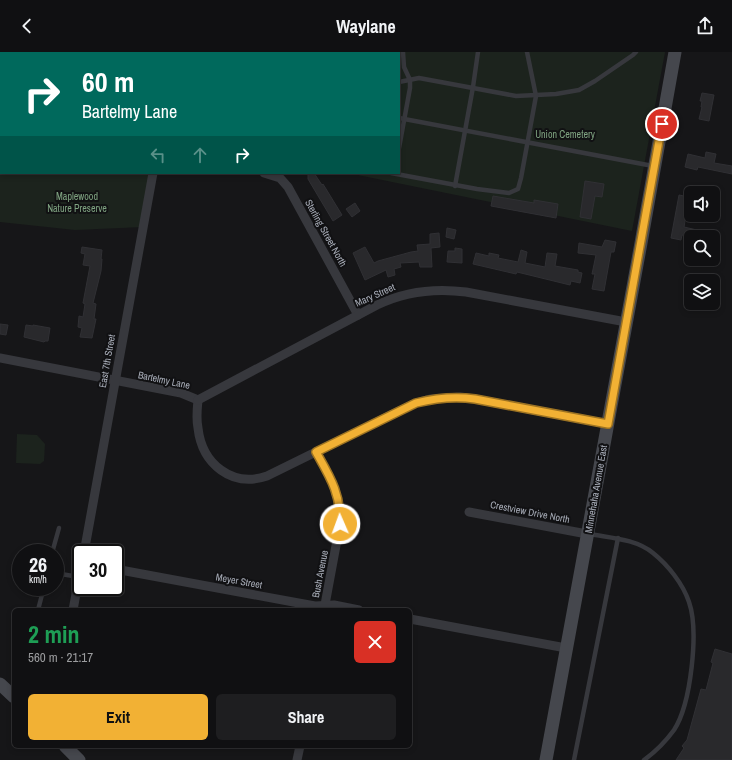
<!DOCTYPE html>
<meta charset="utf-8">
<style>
:root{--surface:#101012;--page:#1e1e20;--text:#f1f3f6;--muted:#9c9d9f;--line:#303032;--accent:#f2b134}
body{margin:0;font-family:"Archivo Narrow",sans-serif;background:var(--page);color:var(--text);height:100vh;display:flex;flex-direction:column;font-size:15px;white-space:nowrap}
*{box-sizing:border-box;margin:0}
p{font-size:13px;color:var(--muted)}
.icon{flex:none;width:22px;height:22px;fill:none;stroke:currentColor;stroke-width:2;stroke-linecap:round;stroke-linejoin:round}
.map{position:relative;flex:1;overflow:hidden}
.side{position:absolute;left:12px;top:556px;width:400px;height:140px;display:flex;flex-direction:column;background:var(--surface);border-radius:6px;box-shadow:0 2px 6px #0003,0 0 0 1px var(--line)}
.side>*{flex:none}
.top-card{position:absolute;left:0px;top:0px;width:400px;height:122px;box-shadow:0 2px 6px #0003,0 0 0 1px var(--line);background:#00695c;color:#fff;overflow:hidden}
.buttons{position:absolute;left:684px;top:134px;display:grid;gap:8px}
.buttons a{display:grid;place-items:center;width:36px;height:36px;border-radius:6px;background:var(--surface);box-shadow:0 2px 6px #0003,0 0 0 1px var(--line);font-size:20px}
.speed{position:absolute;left:12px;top:492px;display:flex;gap:8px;font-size:20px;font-weight:700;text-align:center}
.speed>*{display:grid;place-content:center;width:52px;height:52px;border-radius:50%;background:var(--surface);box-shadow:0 2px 6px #0003,0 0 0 1px var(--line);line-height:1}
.speed small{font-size:10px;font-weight:400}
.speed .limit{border:2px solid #111;border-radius:6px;background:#fff;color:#111}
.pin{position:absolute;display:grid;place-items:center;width:34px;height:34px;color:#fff;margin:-17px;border:2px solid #fff;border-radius:50%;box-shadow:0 1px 4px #0007}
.me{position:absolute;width:44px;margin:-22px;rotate:358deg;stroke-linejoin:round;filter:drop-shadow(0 0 3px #0008)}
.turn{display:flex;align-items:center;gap:14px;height:84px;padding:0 16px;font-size:18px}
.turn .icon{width:52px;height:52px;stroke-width:2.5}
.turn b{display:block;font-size:28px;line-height:34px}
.lanes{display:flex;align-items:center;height:38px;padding:0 16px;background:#0003;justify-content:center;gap:20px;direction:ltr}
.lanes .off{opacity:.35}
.round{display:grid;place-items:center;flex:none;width:42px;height:42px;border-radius:6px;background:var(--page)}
.head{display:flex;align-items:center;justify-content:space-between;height:68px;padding:0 16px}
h1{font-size:24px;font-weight:800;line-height:30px;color:#1e9e55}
.action{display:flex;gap:8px;margin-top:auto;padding:8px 16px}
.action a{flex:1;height:46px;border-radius:6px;background:var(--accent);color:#111;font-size:16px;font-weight:800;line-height:46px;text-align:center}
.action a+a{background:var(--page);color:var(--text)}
header{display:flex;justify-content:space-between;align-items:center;height:52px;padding:0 16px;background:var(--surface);font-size:18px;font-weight:800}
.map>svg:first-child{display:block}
.green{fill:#1c231d}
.building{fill:#29292c;stroke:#303034}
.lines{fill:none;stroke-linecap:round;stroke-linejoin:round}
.service{stroke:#37383d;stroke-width:4.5}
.minor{stroke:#37383d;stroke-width:9}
.secondary{stroke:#45474d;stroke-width:13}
.route-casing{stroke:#9d7322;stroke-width:10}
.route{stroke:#f2b134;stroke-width:7}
.labels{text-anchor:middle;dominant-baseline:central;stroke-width:4;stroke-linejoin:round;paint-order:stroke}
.park-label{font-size:10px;fill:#7fa381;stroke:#111113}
.street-label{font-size:10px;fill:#a8adb8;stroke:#111113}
</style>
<header><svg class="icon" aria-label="back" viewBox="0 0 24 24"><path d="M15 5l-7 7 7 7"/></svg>Waylane<svg class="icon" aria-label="share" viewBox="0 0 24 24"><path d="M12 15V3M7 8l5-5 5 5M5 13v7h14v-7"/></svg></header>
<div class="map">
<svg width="732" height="708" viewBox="0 0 732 708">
<rect width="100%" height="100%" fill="#161618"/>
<g class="green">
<polygon points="0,0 665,0 632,179 348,121 399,121 399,1 1,1 1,121 151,121 143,175 75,178 0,170"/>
<polygon points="17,382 37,383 45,392 44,409 40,412 16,411"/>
</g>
<g class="building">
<polygon points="702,41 714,43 709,69 699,67 702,55 701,55 702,49 700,49"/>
<polygon points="706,100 716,102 714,111 732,114 732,122 698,115 697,118 685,115 688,102 705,106"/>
<polygon points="308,121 314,121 322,133 323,132 342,163 333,169 308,127"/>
<polygon points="585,129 604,132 602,145 595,144 591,167 580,165"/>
<polygon points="679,143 689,145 684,175 697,178 696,185 682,183 681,188 671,186"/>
<polygon points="493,144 534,151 534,148 558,152 556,166 491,154"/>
<polygon points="355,151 360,159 352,165 346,157"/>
<polygon points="447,176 456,178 454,187 446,185"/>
<polygon points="439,181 440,195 431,196 432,215 420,215 419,210 400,211 401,215 394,217 395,223 388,225 386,218 365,228 353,201 365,195 374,211 378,209 411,200 418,199 417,193 430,192 430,182"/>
<polygon points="605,188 616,190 614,200 611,200 604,239 592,237 595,222 592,222 596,203 578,201 579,191 602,195"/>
<polygon points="82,195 102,198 101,207 102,207 101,219 93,251 96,252 94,267 96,267 92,286 80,285 82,276 78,275 79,264 83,265 85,252 83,251 90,214 83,213 85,202 81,201"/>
<polygon points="455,196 462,197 462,211 447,210 448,199 455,199"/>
<polygon points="521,198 527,200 525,211 545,215 547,201 557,202 555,214 578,218 578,220 582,221 580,231 571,229 570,233 517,220 516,222 473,212 476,201 489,204 489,201 499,203 498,206 518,210"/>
<polygon points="0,272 8,273 6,283 0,282"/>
<polygon points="26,273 33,274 33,273 50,276 48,289 45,289 44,290 24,285"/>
<polygon points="715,597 732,602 732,708 676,708 684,696 682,694 687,688 701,637 706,638 713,611 711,610"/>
</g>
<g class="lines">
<g class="service">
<polyline points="233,0 238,1"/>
<polyline points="196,1 196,0"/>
<polyline points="285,1 285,0"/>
<polyline points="399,30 419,26 516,44 556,42 579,38 595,29 633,3 636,0"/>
<polyline points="399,66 653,114"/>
<polyline points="399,96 410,36 410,28 404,15 403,0"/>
<polyline points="391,121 477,137 509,141 518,137 521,126 536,44 527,0"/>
<polyline points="455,134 473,35 478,0"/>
<path d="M590,482C611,486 636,487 653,501C668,513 683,532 689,550C699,579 691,652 674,678C666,689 655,700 644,708"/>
<polyline points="52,501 59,476"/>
<polyline points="55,521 79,525"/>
<polyline points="38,558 44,535"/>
<polyline points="574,708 618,486"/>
</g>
<g class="minor">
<polyline points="264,121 280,126 288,135 358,263"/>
<polyline points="0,306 181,341 198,348"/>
<path d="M198,348C197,358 196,367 198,376C202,412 232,436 267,424L399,359L416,351L430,347L460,345L475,347L608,372"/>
<path d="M198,348L377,253C406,239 435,236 466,240L626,270"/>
<path d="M316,400C330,425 341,442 340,472L324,558"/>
<polyline points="469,460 587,482"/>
<polyline points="84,501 153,121"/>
<polyline points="115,517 315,554 334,553 359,558"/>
<polyline points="73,558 81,515"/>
<polyline points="410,567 566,596"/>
<polyline points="297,708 300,694"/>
</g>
<g class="secondary">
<polyline points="0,632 14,645"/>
<polyline points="65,694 79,708"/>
<polyline points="546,708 641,191 675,0"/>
</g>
</g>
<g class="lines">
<defs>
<path id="route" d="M340,472C341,442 330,425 316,400L416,351C436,346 454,344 475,347L608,372L662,72"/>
</defs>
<use href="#route" class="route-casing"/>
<use href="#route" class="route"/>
</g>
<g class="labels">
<g class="park-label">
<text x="565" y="82">Union Cemetery</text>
<text x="77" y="144">Maplewood<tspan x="77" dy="12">Nature Preserve</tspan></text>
</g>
<g class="street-label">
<text transform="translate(326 181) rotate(61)">Sterling Street North</text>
<text transform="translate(375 243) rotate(-24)">Mary Street</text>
<text transform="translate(107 309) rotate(-80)">East 7th Street</text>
<text transform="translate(164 328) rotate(12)">Bartelmy Lane</text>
<text transform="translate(596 437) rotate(-80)">Minnehaha Avenue East</text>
<text transform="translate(530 460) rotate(11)">Crestview Drive North</text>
<text transform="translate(320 522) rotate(-79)">Bush Avenue</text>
<text transform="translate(239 529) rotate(10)">Meyer Street</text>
</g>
</g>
</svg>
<div class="buttons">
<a><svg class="icon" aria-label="sound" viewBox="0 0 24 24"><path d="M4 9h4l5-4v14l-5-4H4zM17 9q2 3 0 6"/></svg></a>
<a><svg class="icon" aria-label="search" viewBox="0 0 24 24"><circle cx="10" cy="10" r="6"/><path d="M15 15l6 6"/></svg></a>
<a><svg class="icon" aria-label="layers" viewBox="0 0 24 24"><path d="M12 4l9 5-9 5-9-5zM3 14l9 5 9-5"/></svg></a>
</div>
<div class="speed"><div>26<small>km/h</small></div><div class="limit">30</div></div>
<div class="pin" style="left:662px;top:72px;background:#d93025"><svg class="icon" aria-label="arrive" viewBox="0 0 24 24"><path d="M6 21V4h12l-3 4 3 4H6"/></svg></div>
<svg class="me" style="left:340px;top:472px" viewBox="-20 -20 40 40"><circle r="17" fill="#f2b134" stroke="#fff" stroke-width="3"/><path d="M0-11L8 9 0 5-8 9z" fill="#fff"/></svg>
<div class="top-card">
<div class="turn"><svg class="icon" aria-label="right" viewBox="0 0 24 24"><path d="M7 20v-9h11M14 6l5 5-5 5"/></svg><div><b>60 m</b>Bartelmy Lane</div></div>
<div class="lanes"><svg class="icon off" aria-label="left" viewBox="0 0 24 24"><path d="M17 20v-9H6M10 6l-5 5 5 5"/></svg><svg class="icon off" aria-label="ahead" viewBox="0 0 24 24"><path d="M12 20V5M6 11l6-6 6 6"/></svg><svg class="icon" aria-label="right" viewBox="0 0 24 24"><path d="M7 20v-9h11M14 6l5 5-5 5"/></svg></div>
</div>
<section class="side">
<div class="head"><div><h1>2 min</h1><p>560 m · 21:17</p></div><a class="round" style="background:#d93025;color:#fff"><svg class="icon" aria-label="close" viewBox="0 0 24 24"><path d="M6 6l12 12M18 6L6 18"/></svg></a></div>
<div class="action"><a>Exit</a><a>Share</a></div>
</section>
</div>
